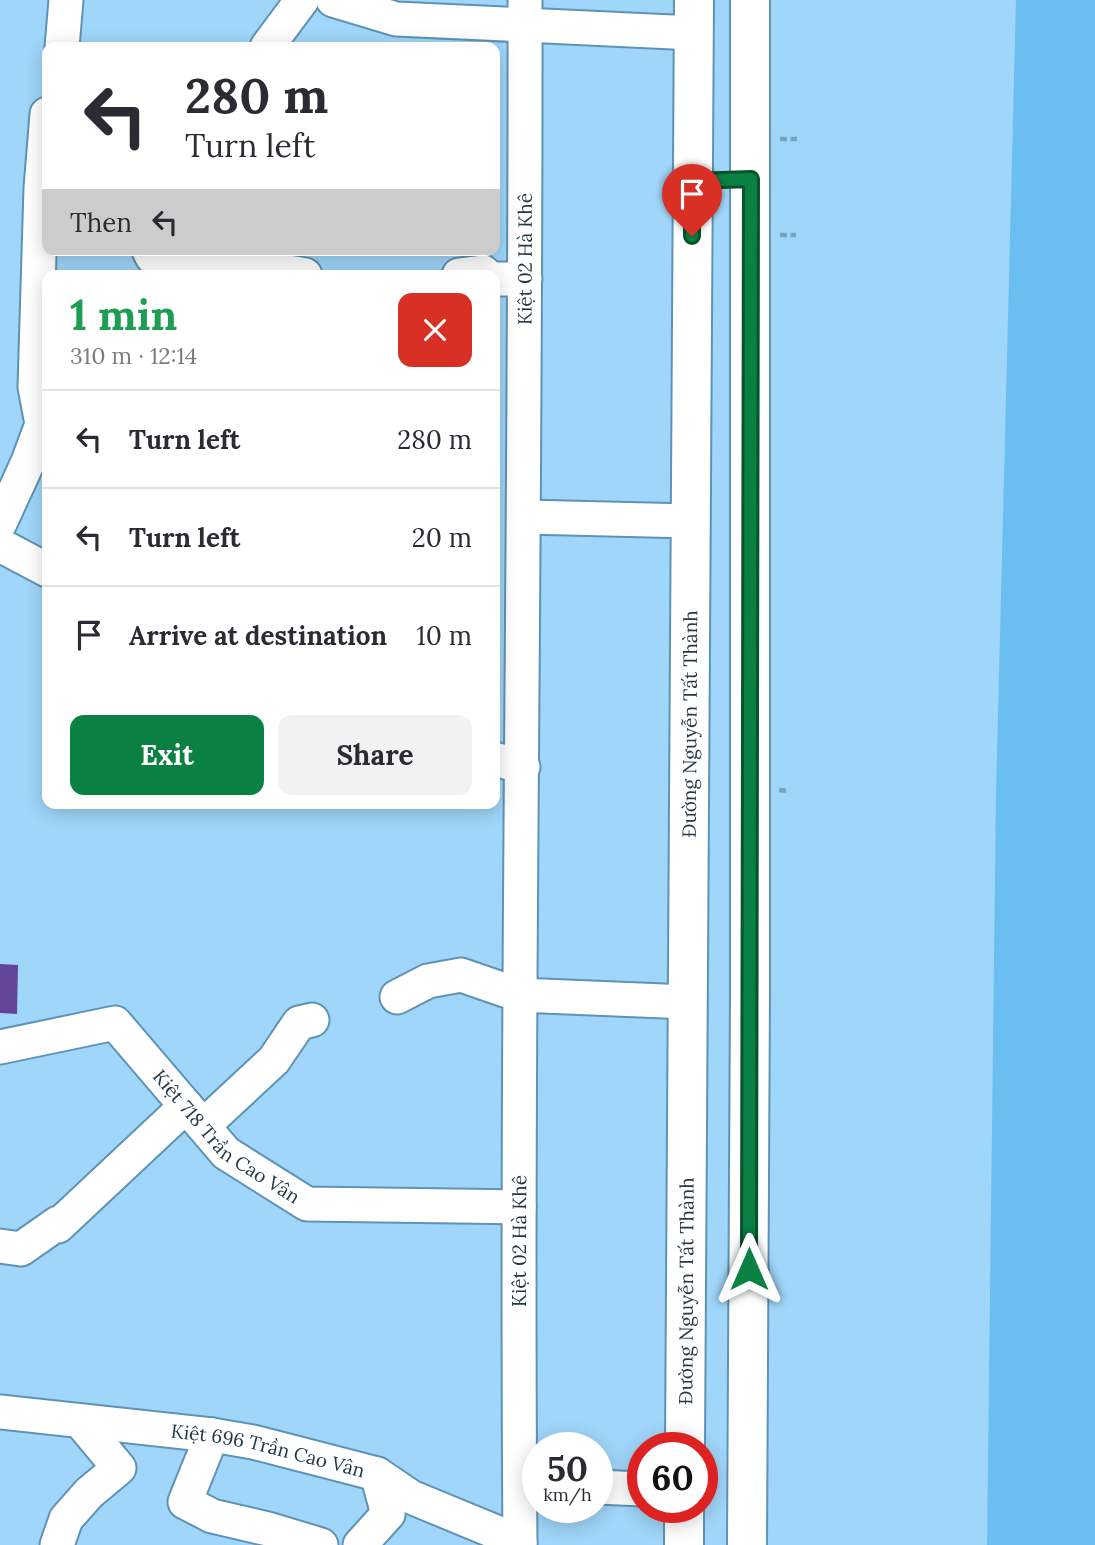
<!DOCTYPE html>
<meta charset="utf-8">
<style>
:root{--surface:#fff;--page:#f2f2f3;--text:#2b2b33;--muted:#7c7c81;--line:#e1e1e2;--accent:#0b8043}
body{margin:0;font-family:Lora,serif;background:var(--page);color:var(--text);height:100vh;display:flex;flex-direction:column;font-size:26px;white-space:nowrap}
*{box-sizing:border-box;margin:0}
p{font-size:23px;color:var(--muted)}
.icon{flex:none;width:38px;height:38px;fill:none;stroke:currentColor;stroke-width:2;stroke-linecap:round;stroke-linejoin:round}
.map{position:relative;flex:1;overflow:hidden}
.side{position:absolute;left:42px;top:270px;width:458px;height:539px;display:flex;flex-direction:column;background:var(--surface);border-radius:14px;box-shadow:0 4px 18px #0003}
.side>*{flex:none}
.banner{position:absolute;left:42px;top:42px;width:458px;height:214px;border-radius:14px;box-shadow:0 4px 18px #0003;background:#fff;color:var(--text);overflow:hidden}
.speed{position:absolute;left:522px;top:1432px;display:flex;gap:14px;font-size:35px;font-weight:700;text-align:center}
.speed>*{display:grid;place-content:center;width:91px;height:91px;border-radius:50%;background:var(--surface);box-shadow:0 4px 18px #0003;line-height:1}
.speed small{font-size:18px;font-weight:400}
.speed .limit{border:10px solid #d22;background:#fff;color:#111}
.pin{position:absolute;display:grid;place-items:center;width:60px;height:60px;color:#fff;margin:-72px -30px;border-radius:50% 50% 50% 0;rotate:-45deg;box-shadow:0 0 7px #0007}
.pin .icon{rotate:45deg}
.me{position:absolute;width:77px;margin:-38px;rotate:0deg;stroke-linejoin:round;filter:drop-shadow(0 0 5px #0008)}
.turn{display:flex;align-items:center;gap:24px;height:147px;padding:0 28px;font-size:32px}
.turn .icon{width:91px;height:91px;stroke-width:2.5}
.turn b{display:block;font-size:49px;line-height:60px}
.then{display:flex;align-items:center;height:66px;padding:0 28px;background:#0003;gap:14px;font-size:26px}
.round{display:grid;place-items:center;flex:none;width:74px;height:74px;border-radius:14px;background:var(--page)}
.overview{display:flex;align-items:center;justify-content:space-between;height:119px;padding:0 28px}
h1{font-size:42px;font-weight:700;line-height:52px;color:#1e9e55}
.button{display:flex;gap:14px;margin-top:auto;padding:14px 28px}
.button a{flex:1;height:80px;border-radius:14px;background:var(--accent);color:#fff;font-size:28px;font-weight:700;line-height:80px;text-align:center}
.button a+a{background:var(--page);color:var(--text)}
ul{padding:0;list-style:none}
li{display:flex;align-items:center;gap:21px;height:98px;padding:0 28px;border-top:2px solid var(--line)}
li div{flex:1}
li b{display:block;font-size:26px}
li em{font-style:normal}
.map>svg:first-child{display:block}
.water{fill:#6bbef1}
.building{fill:#63449b}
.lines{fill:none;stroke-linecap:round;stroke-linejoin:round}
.minor-casing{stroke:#5f93b3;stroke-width:37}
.major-casing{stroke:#5f93b3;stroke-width:42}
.path{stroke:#78a4c0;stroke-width:4.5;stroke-dasharray:7 3.5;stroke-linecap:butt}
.minor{stroke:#fff;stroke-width:33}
.major{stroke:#fff;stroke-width:38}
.route-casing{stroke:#07532c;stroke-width:18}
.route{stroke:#0b8043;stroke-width:12}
.labels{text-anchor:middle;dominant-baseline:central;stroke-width:7;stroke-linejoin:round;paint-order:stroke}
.street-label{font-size:19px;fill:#233947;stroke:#a0d6f9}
</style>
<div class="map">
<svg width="1095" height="1545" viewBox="0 0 1095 1545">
<rect width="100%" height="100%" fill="#a0d6f9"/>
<polygon class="water" points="1016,0 1095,0 1095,1545 987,1545 996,794"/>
<polygon class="building" points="0,964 18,965 17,1014 0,1013"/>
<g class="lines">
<defs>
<g id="minor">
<polyline points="333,0 396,19 694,33"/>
<polyline points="62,47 66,0"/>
<polyline points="267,47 302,0"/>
<path d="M149,250C158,278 203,261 224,261C233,260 241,266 250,268C269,270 286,271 305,275"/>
<polyline points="459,275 483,272 486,275"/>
<polyline points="495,279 525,279"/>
<polyline points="525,517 691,521"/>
<polyline points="0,523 28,462 42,424 35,387 41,188 47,114"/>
<polyline points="0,545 47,570"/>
<polyline points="495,759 523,767"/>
<polyline points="397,997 428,981 461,975 519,995 688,1002"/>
<path id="s1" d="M0,1047L115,1023L226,1153L307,1204L519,1207"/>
<polyline points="203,1126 274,1060 299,1023 312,1020"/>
<polyline points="0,1246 21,1249 58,1223 58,1226 186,1106"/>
<path id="s2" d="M0,1412L212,1435L253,1442L377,1474L411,1497L520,1542"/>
<polyline points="212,1435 185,1502 212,1516 268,1529 321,1545"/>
<polyline points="597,1487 642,1489"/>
<polyline points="57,1545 66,1519 89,1493 119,1468 80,1421"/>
<polyline points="360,1545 388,1514 377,1474"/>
<path id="s3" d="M520,1545C516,1030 526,515 525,0"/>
</g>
<g id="major">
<path id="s4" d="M685,1447L694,0"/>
<polyline points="684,1545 684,1507"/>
<polyline points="747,1545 750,992 750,0"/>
</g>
</defs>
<use href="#minor" class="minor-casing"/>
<use href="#major" class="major-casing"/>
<g class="path">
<polyline points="780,139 797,139"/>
<polyline points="780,235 796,235"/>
<polyline points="779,790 789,791"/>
</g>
<use href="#minor" class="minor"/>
<use href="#major" class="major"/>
</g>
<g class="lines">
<defs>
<polyline id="route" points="692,236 692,181 751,179 749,1269"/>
</defs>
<use href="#route" class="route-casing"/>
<use href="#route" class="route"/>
</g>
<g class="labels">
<g class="street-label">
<text stroke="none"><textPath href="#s3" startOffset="1286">Kiệt 02 Hà Khê</textPath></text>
<text stroke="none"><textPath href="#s4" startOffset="723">Đường Nguyễn Tất Thành</textPath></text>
<text stroke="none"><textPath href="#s1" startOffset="278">Kiệt 718 Trần Cao Vân</textPath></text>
<text stroke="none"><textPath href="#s3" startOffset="304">Kiệt 02 Hà Khê</textPath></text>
<text stroke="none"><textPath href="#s4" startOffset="156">Đường Nguyễn Tất Thành</textPath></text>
<text stroke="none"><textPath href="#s2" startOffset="271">Kiệt 696 Trần Cao Vân</textPath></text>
</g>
</g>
</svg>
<div class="speed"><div>50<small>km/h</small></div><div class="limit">60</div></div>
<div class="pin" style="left:692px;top:236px;background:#d93025"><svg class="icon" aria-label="arrive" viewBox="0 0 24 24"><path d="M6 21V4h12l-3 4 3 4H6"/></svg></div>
<svg class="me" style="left:749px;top:1269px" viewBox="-20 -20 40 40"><path d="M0-17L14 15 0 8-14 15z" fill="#0b8043" stroke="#fff" stroke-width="4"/></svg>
<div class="banner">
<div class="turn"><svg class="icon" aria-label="left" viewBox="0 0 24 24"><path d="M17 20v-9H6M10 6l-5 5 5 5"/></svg><div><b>280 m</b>Turn left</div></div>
<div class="then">Then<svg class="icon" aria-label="left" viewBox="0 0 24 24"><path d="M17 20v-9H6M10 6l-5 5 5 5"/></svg></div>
</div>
<section class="side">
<div class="overview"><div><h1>1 min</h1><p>310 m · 12:14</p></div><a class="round" style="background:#d93025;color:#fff"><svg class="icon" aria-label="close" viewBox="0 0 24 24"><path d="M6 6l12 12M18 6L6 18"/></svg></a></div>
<ul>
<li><svg class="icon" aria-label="left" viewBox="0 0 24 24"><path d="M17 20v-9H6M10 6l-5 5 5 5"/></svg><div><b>Turn left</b></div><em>280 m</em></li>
<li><svg class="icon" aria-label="left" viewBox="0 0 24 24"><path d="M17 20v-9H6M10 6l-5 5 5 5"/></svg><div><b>Turn left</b></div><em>20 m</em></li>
<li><svg class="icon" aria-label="arrive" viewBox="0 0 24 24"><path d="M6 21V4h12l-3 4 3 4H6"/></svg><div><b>Arrive at destination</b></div><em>10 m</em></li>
</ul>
<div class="button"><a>Exit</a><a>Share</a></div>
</section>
</div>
